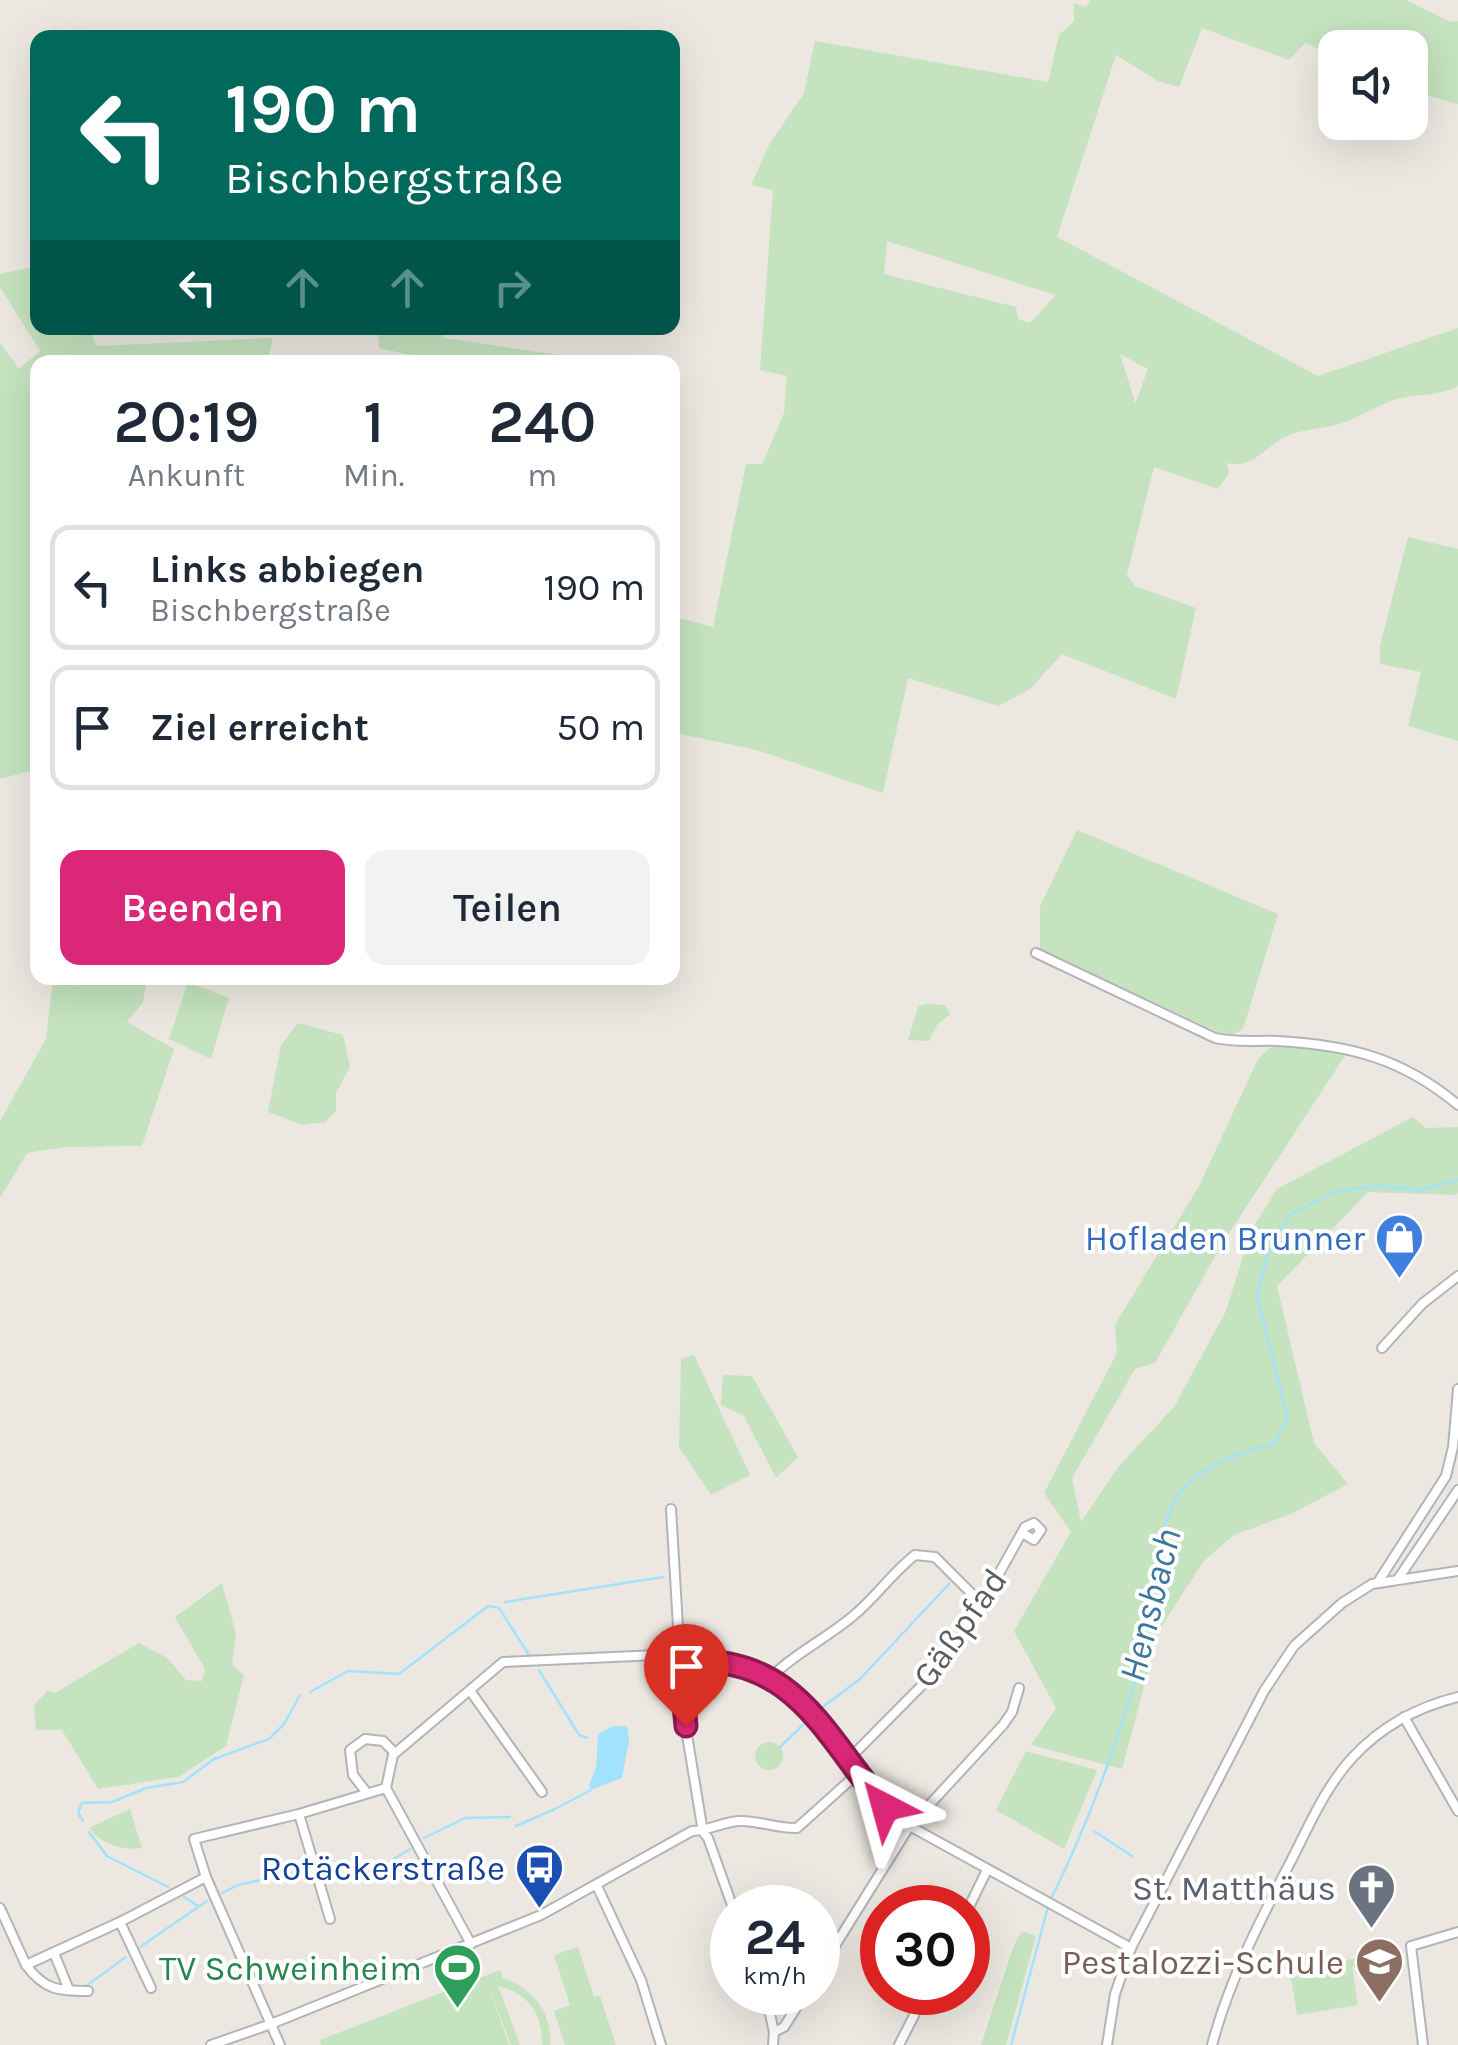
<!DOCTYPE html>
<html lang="de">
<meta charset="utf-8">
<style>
:root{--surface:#fff;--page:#f2f2f3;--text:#1f2937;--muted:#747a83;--line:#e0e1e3;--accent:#db2777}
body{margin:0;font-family:Karla,sans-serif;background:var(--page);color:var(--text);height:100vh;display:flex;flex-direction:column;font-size:38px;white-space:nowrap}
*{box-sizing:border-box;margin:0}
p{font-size:32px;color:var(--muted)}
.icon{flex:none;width:55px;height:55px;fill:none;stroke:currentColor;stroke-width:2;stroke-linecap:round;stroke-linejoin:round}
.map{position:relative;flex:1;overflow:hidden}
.sheet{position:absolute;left:30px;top:355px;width:650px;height:630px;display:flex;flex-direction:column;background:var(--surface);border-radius:20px;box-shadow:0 10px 40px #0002}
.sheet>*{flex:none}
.top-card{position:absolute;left:30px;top:30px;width:650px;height:305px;border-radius:20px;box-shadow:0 10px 40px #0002;background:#00695c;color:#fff;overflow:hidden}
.fabs{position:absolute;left:1318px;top:30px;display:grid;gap:20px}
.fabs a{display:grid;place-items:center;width:110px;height:110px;border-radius:20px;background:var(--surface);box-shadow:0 10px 40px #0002;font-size:50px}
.speed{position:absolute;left:710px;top:1885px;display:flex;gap:20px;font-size:50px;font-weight:700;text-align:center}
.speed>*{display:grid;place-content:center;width:130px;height:130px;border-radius:50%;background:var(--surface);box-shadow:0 10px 40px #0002;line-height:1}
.speed small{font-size:25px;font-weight:400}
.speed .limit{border:15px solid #d22;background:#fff;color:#111}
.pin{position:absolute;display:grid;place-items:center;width:85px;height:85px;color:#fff;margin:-102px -42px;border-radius:50% 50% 50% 0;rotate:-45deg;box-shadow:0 0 10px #0007}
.pin .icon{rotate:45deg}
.me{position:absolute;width:110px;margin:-55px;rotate:321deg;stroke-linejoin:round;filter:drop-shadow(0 0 8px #0008)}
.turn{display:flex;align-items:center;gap:35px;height:210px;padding:0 30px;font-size:45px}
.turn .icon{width:130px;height:130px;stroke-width:2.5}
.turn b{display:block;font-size:70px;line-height:85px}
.lanes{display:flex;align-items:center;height:95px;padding:0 30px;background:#0003;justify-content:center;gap:50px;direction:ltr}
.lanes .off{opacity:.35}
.eta{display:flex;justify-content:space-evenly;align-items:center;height:170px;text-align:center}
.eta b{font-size:60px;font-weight:600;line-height:70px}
.primary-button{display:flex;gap:20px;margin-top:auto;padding:20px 30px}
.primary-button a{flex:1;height:115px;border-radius:20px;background:var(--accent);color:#fff;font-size:40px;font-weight:600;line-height:115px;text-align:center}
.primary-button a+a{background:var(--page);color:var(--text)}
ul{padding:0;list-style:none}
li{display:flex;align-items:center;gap:30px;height:125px;margin:0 20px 15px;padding:0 10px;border:5px solid var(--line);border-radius:20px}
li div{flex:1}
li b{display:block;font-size:38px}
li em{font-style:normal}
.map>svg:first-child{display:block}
.green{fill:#c4e3be;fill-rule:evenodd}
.water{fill:#a2e2fc}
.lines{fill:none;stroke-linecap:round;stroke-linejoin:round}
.stream{stroke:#a2e2fc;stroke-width:2.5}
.minor-casing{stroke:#b2b5b8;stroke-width:12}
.minor{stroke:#fff;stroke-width:8}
.route-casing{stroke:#8e194d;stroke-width:25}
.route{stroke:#db2777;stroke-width:18}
.labels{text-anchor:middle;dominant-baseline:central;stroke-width:8;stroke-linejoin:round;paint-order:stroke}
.shop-label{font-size:35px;fill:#366cbe;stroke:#fff;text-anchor:end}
.street-label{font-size:35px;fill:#5a5e62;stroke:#fff}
.transit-label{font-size:35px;fill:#164399;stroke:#fff;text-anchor:end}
.worship-label{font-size:35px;fill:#5b616d;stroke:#fff;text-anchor:end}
.education-label{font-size:35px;fill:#785e54;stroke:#fff;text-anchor:end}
.leisure-label{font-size:35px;fill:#27864d;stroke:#fff;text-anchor:end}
.water-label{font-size:38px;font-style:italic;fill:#3b789b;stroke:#fff}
</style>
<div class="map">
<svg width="1458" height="2045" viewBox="0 0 1458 2045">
<rect width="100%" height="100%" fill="#ece8e1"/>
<g class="green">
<path d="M1090,0H1406L1451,22L1458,21V104L1410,91V48H1335V57L1305,43L1289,60L1202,28L1179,87L1158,81L1116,55L1057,237L1318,376L1458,328V386C1438,397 1419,393 1398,399C1380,404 1365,414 1348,421C1331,428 1313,428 1295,433C1269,440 1256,470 1227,463L1229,473L1218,489L1154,467L1127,575L1135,586L1196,608L1176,699L1062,654L1030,689L998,706L908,678L883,793L757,750L680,734L679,618L713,627L746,464H762L784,413L787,376L760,370L773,190L751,185L769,145L804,93L815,41L1048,82L1059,35L1074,21V3L1086,7ZM887,241L1055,295V296L1030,323L1018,319L1016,307L884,274ZM1120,354L1148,369L1136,402H1135Z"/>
<polygon points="37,266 38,328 88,328 97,346 273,338 267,362 38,362 37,769 0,779 0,343 19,369 40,351 0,287 0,274"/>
<polygon points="378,328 443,328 443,338 608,362 441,362 379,348"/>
<polygon points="1408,537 1458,549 1458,741 1408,726 1421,672 1380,664 1380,646"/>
<polygon points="1077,830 1278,914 1243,1029 1229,1037 1040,950 1040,906"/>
<polygon points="53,978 147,978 143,1002 127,1022 174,1049 142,1146 65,1147 27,1153 0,1198 0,1121 46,1039"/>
<polygon points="188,982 229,998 211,1059 169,1039"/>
<polygon points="924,1004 945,1005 950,1014 937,1025 929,1041 908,1040 918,1007"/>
<polygon points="298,1023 343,1035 350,1067 336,1093 336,1111 325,1122 303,1125 268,1112 281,1045"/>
<polygon points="1274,1044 1346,1054 1222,1244 1155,1363 1135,1369 1072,1478 1081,1522 1119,1466 1174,1407 1226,1311 1251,1231 1277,1189 1413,1117 1426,1128 1458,1127 1458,1192 1456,1195 1368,1192 1277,1286 1314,1443 1348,1484 1291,1514 1234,1535 1203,1562 1159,1630 1122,1769 1031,1745 1056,1708 1014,1631 1071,1532 1044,1493 1117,1353 1115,1325 1199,1186 1258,1059"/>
<polygon points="694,1355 750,1475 711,1495 679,1447 681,1359"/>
<polygon points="723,1375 752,1376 798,1457 776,1478 744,1416 721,1405"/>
<polygon points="222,1583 236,1634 232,1665 244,1675 226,1746 178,1777 98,1789 62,1730 36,1730 34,1705 48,1690 55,1693 139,1643 167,1658 186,1680 202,1681 205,1669 175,1617"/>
<circle cx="769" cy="1756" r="14"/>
<polygon points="1026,1751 1097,1770 1064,1849 996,1810"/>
<path d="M130,1809L142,1848C122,1851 102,1844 89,1828Z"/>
<polygon points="1022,1931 1036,1936 1006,2045 981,2045 1014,1945"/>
<polygon points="578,1947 594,1997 600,1996 616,2045 565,2045 554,2011 570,2005 554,1955"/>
<polygon points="1365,1957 1366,1964 1352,1967 1358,2005 1297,2015 1291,1977 1311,1974 1310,1965"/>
<path d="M500,1970L503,1978C534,1989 552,2012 550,2045H542C543,2014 528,1993 498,1986L520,2045H511L488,1985L509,2045H321L320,2040Z"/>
</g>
<polygon class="water" points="613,1726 627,1726 629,1741 622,1778 591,1790 589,1785 596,1768 598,1734"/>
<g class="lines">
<g class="stream">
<polyline points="505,1602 663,1577"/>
<polyline points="539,1670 579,1735 587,1738"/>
<polyline points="310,1692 348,1671 399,1674 488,1606 499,1608 529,1655"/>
<polyline points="820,1709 860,1679 949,1584"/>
<polyline points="780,1747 803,1725"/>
<polyline points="83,1821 78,1813 82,1803 112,1802 146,1788 183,1782 214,1759 269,1739 284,1724 300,1695"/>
<polyline points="516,1826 555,1809 591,1790"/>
<polyline points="1094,1831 1132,1856"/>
<polyline points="89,1832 107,1856 168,1887"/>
<polyline points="424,1838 465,1818 510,1817"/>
<polyline points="322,1867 385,1864 410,1849"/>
<polyline points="222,1893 238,1885 305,1870"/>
<polyline points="184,1897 198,1906"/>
<path d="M1051,1899C1097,1806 1131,1704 1156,1604C1164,1570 1156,1531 1176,1499C1197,1466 1238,1454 1273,1444L1288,1419L1257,1296L1268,1253L1289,1215L1336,1191L1381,1186L1421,1190L1458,1180"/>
<polyline points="140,1947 207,1901"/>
<polyline points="86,1986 126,1957"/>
<polyline points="1011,2045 1048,1907"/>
</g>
<defs>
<g id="minor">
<path d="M1036,953L1215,1038C1236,1043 1256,1040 1278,1041C1349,1045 1402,1058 1458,1105"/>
<polyline points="1382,1348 1422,1304 1458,1276"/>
<polyline points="671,1509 683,1711 703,1832 708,1838 733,1908"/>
<polyline points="1398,1579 1458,1490"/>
<polyline points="1378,1582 1446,1476 1453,1447 1458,1389"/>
<polyline points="679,1661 710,1659 739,1664 771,1677 793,1693 897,1819 1131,1948"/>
<path d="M771,1677C794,1654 827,1638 853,1616C876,1597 892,1573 915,1555L935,1557L982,1604"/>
<polyline points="471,1692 542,1792"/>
<polyline points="1404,1717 1458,1811"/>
<polyline points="848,1760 942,1665 982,1604 1025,1527 1034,1523 1041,1530 1034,1540 1024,1534"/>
<polyline points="386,1788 471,1944"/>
<polyline points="367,1793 353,1775 350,1750 365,1739 383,1741 395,1753"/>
<polyline points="299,1814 330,1919"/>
<polyline points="206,1877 280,2045"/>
<polyline points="597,1886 641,1980 661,2045"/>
<polyline points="0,1908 26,1965 120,1922 206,1877 194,1839 299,1814 386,1788 393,1755 503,1662 679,1654"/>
<polyline points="968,1909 987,1870"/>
<polyline points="120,1922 151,1988"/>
<polyline points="54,1953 69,1990"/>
<path d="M26,1965C44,1990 59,1991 88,1991"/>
<polyline points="818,1973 909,1827 1003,1725 1012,1712 1019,1688"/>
<polyline points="765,1992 774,2032 773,2045"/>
<polyline points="774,2032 784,2027 806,1992"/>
<path d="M211,2045L271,2024L541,1915L692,1831C708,1831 722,1822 739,1821C758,1820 777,1829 797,1828L857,1774"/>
<polyline points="899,2045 926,1992"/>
<polyline points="1107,2045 1115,1994 1131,1948 1264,1691 1294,1646 1342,1603 1372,1584 1458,1571"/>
<path d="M1212,2045C1230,1977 1262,1917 1294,1855C1311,1821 1327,1785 1353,1757C1382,1726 1417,1707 1458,1697"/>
<polyline points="1423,2045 1411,1946 1458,1932"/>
</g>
</defs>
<use href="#minor" class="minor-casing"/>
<use href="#minor" class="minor"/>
</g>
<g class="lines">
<defs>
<path id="route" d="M686,1726L680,1661C795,1654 821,1731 885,1807"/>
</defs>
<use href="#route" class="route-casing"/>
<use href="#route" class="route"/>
</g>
<defs>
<symbol id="shop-pin" viewBox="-11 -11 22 30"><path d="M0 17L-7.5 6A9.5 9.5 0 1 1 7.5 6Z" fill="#3f7fe0" stroke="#fff"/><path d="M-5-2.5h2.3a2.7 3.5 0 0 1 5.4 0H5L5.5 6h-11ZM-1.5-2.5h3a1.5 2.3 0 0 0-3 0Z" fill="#fff"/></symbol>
<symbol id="bus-pin" viewBox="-11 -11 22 30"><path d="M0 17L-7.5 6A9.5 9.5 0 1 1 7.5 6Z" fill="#1a4fb4" stroke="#fff"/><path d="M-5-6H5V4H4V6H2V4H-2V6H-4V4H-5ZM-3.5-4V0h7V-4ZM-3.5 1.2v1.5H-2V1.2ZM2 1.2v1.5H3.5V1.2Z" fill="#fff"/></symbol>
<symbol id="church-pin" viewBox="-11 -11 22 30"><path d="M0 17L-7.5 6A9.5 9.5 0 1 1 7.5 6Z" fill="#6b7280" stroke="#fff"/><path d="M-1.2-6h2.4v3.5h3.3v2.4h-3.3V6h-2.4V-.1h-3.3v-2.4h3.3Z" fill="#fff"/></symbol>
<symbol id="school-pin" viewBox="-11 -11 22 30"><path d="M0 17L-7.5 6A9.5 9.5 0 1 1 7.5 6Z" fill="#8d6e63" stroke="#fff"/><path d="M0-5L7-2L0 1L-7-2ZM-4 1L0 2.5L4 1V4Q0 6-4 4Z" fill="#fff"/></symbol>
<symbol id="stadium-pin" viewBox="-11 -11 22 30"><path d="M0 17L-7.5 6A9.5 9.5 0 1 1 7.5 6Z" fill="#2e9e5b" stroke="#fff"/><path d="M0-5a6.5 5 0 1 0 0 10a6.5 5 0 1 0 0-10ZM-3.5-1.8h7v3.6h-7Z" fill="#fff"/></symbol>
</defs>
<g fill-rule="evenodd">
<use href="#shop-pin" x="1372" y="1210" width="55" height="75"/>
<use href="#bus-pin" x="512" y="1840" width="55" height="75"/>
<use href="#church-pin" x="1344" y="1860" width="55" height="75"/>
<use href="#school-pin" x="1352" y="1934" width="55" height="75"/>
<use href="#stadium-pin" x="430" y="1940" width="55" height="75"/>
</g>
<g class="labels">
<g class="shop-label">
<text x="1365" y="1238">Hofladen Brunner</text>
</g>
<g class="street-label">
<text transform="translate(960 1628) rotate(-55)">Gäßpfad</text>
</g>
<g class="transit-label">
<text x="505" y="1868">Rotäckerstraße</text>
</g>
<g class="worship-label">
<text x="1336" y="1888">St. Matthäus</text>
</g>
<g class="education-label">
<text x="1344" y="1962">Pestalozzi-Schule</text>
</g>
<g class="leisure-label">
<text x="422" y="1968">TV Schweinheim</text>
</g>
<g class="water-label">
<text transform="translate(1150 1605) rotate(-76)">Hensbach</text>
</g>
</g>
</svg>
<div class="fabs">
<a><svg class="icon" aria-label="sound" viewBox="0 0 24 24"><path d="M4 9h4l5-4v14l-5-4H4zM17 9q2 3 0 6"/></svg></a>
</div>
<div class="speed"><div>24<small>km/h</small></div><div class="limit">30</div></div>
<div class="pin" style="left:686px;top:1726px;background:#d93025"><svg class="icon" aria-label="arrive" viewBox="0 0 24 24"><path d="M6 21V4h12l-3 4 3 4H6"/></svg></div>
<svg class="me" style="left:885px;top:1807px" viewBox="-20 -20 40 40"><path d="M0-17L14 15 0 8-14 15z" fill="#db2777" stroke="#fff" stroke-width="4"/></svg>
<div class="top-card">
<div class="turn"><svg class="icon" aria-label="left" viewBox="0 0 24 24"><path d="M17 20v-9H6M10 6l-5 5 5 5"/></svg><div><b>190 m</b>Bischbergstraße</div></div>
<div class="lanes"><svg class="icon" aria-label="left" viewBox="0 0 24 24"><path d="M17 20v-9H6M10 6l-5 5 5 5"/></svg><svg class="icon off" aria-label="ahead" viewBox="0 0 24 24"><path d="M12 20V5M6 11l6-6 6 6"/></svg><svg class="icon off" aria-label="ahead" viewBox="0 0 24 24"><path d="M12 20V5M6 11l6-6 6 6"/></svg><svg class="icon off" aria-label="right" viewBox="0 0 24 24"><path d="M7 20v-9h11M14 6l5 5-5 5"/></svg></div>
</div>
<section class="sheet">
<div class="eta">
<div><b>20:19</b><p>Ankunft</p></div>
<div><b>1</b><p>Min.</p></div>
<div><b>240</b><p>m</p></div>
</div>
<ul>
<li><svg class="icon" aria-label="left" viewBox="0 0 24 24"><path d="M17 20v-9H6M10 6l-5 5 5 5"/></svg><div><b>Links abbiegen</b><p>Bischbergstraße</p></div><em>190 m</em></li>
<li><svg class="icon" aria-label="arrive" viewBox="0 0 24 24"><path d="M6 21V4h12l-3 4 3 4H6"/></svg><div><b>Ziel erreicht</b></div><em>50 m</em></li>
</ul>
<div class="primary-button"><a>Beenden</a><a>Teilen</a></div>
</section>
</div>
